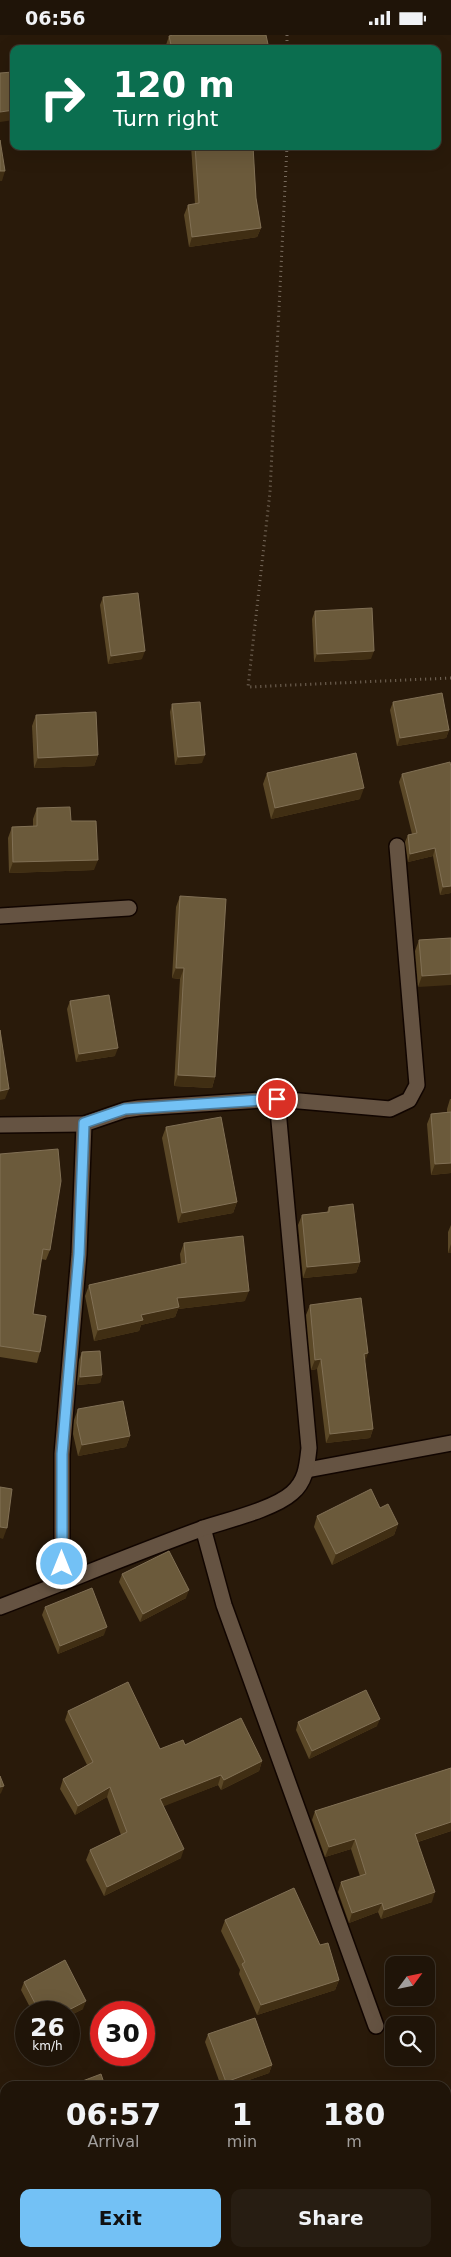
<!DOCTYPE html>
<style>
:root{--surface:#1f1408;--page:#271d12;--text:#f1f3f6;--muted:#a19e9c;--line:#3c3329;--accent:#73c1f5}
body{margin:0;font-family:"DejaVu Sans",sans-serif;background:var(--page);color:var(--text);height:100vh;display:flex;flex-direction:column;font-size:19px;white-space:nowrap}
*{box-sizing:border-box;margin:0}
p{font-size:16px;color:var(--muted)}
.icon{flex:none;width:28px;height:28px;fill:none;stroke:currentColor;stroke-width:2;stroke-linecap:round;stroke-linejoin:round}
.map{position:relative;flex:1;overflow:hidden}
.panel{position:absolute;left:0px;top:2046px;width:451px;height:176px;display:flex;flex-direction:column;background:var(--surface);border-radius:15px 15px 0 0;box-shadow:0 5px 20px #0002,0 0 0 1px var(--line)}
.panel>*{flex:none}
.guide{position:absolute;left:10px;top:10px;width:431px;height:105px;border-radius:10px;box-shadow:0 5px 20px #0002,0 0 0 1px var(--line);background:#0b6e4f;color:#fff;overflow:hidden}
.needle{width:32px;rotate:57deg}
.fabs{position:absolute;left:385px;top:1921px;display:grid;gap:10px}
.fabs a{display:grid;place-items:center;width:50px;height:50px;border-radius:10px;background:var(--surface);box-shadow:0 5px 20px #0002,0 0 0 1px var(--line);font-size:25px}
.speed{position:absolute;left:15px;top:1966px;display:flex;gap:10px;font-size:25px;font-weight:700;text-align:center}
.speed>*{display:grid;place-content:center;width:65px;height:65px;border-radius:50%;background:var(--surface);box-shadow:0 5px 20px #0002,0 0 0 1px var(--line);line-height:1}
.speed small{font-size:12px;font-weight:400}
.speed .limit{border:8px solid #d22;background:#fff;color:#111}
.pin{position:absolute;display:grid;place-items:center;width:42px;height:42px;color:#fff;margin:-21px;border:2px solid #fff;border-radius:50%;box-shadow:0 1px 5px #0007}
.me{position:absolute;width:55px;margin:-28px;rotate:0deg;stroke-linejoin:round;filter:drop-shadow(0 0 4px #0008)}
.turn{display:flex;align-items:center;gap:18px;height:105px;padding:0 20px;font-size:22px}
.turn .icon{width:65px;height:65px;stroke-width:2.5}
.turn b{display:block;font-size:35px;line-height:42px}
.eta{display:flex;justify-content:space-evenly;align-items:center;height:85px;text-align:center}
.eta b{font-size:30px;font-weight:800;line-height:35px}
.primary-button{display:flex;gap:10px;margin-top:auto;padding:10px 20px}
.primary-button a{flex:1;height:58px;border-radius:10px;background:var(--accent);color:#111;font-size:20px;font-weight:800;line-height:58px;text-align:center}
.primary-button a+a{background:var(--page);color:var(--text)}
.status{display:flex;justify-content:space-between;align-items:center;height:35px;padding:0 25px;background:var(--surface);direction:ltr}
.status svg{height:14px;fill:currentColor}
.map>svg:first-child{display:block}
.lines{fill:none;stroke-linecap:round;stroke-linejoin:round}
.minor-casing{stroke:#110500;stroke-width:18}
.path{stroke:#786b5d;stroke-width:3;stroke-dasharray:1 4;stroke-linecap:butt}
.minor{stroke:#655342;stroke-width:15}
.wall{fill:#5b4827}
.shaded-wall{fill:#402e13}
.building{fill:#6b5a3b;stroke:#817055}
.route-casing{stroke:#4b7d9f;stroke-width:12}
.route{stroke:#73c1f5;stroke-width:9}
</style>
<div class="status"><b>06:56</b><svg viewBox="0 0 49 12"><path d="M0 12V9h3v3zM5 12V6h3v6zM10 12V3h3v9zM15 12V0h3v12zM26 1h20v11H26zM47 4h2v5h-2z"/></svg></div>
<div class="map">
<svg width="451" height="2222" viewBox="0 0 451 2222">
<rect width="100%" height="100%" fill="#291a0a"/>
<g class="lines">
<defs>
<g id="minor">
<polyline points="0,881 129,873"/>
<polyline points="0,1090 84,1089"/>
<polyline points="307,1435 451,1408"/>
<polyline points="203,1493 224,1570 376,1991"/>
<polyline points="62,1548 62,1419 79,1219 84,1089 125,1075 139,1073 277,1064 390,1074 409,1065 417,1050 397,811"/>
<path d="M0,1572C68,1546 135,1518 204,1493C228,1485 274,1474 292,1458C306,1446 307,1431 309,1413L277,1064"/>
</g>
</defs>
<use href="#minor" class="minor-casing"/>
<g class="path">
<polyline points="287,0 287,14"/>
<polyline points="287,111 270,457 248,652 451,643"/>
</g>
<use href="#minor" class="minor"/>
</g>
<g class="wall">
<polygon points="169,1 269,14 166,14 166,10"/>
<polygon points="191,111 253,111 256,163 261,193 257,202 189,212 184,180 188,170 195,169"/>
<polygon points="103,562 142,624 108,629 100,570"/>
<polygon points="315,576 371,624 314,627 312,584"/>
<polygon points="393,667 449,695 446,703 397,711 390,675"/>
<polygon points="172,669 202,728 175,730 170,677"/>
<polygon points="36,680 98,720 94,731 34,733 32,691"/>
<polygon points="451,732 451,858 440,860 433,821 408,827 405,807 408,800 412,799 399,747 402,739"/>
<polygon points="267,738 360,764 271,784 263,749"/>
<polygon points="37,773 71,786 94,835 9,838 8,803 12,792 33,791 33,784"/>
<polygon points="180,861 215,1042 212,1053 174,1051 180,944 172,943 176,872"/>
<polygon points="451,903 418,952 415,916 419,905"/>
<polygon points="70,966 115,1021 76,1027 67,974"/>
<polygon points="450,1064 451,1064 451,1138 431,1140 427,1089 431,1079 447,1077 447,1074"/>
<polygon points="166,1092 237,1167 233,1178 178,1188 162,1103"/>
<polygon points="0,1119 50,1215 46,1225 41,1224 33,1279 40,1317 37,1328 0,1322"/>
<polygon points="329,1172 360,1227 356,1238 303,1243 298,1190 302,1180 327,1177"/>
<polygon points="451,1190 451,1218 448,1218 448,1197"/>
<polygon points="184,1208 245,1266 178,1274 175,1282 141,1290 139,1296 94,1306 85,1261 89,1250 181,1229 180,1219"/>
<polygon points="310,1270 365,1327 373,1394 370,1403 326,1408 317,1334 311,1335 306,1280"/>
<polygon points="82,1317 102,1340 100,1348 77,1350 79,1325"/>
<polygon points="78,1374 130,1401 126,1412 78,1421 73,1399 74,1385"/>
<polygon points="380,1473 398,1489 394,1500 332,1530 314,1492 317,1481"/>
<polygon points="122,1539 186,1563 140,1587 119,1547"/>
<polygon points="45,1572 104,1600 58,1619 42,1580"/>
<polygon points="68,1676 160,1714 185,1710 262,1726 259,1736 221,1755 218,1750 163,1771 181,1823 104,1861 86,1825 90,1815 121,1800 107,1762 75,1780 60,1754 63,1744 87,1730 65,1685"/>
<polygon points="298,1687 377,1691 309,1724 296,1695"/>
<polygon points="451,1733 451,1796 418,1807 432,1867 381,1884 378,1877 349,1888 338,1857 341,1847 360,1841 351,1814 325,1822 312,1785 315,1776"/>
<polygon points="225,1885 320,1910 339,1945 335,1955 257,1980 239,1939 240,1935 221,1896"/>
<polygon points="24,1947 83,1974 69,1981 69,1978 33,1978 21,1955"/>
<polygon points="208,1999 272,2030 269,2038 232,2051 221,2051 205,2007"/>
<polygon points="53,2218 62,2218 55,2222"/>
<polygon points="89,2218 100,2218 93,2222"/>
</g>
<g class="shaded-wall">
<polygon points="14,75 14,85 0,87 0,77"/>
<polygon points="0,136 5,136 2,146 0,146"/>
<polygon points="261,193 257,202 189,212 192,202"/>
<polygon points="145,616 142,624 108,629 111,621"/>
<polygon points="374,616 371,624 314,627 317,619"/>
<polygon points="449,695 446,703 397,711 400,703"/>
<polygon points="98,720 94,731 34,733 38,723"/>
<polygon points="205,720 202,728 175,730 178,722"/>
<polygon points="364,753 360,764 271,784 275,773"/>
<polygon points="435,813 433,821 408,827 410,819"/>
<polygon points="98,825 94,835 9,838 13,827"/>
<polygon points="451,851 451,858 440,860 443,852"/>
<polygon points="176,933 184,933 180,944 172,943"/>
<polygon points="451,939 451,950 418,952 422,941"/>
<polygon points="118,1013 115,1021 76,1027 79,1019"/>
<polygon points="178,1040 215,1042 212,1053 174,1051"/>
<polygon points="9,1054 5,1064 0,1065 0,1056"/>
<polygon points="451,1128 451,1138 431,1140 435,1129"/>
<polygon points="237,1167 233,1178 178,1188 182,1178"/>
<polygon points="451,1209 451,1218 448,1218"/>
<polygon points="360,1227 356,1238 303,1243 307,1232"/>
<polygon points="249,1256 245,1266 178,1274 175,1282 141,1290 139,1296 94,1306 98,1295 141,1280 177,1263"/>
<polygon points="368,1318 365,1327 364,1319"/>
<polygon points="321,1324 317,1334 311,1335 315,1325"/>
<polygon points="102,1340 100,1348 77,1350 80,1342"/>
<polygon points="373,1394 370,1403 326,1408 330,1399"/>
<polygon points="130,1401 126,1412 78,1421 82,1410"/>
<polygon points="398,1489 394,1500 332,1530 336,1519"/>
<polygon points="0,1492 7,1493 3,1504 0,1503"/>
<polygon points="189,1555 186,1563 140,1587 143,1579"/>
<polygon points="107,1592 104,1600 58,1619 60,1611"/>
<polygon points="380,1684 377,1691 309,1724 312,1716"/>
<polygon points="262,1726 259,1736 221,1755 224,1745"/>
<polygon points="221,1740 218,1750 157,1774 160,1764"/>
<polygon points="4,1751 1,1758 0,1759 0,1752"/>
<polygon points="110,1752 107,1762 75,1780 78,1771"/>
<polygon points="451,1787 451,1796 411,1809 415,1799"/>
<polygon points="355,1804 351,1814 325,1822 329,1812"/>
<polygon points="184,1814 181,1823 104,1861 107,1852"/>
<polygon points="435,1857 432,1867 381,1884 384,1875"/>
<polygon points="382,1868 378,1877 349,1888 352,1878"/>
<polygon points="339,1945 335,1955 257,1980 261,1970"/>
<polygon points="86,1966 83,1974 69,1981 69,1978 63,1978"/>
<polygon points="272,2030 269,2038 232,2051 224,2051 226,2047"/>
<polygon points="57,2218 62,2218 55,2222"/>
<polygon points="94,2218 100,2218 92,2222"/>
</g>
<g class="building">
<polygon points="173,0 266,0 269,14 172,14 169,1"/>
<polygon points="13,37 14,75 0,77 0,38"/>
<polygon points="0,105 5,136 0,136"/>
<polygon points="195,111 253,111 256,163 261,193 192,202 188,170 199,168"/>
<polygon points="138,558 145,616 111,621 103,562"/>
<polygon points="372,573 374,616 317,619 315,576"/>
<polygon points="442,658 449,695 400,703 393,667"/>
<polygon points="200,667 205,720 178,722 172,669"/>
<polygon points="96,677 98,720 38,723 36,680"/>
<polygon points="356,718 364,753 275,773 267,738"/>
<polygon points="450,727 451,732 451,851 443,852 435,813 410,819 408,800 417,798 402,739"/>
<polygon points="70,772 71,786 96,786 98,825 13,827 12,792 37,791 37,773"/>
<polygon points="180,861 226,864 215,1042 178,1040 184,933 176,933"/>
<polygon points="451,903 451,939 422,941 419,905"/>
<polygon points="109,960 118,1013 79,1019 70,966"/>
<polygon points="0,995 9,1054 0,1056"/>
<polygon points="451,1077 451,1128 435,1129 431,1079"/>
<polygon points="221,1082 237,1167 182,1178 166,1092"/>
<polygon points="58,1114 61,1146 50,1215 43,1214 33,1279 46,1281 40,1317 0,1311 0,1119"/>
<polygon points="353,1169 360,1227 307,1232 302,1180 329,1177 329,1172"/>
<polygon points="243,1201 249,1256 177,1263 179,1272 141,1280 143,1285 98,1295 89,1250 186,1228 184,1208"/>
<polygon points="361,1263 368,1318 364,1319 373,1394 330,1399 321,1324 315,1325 310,1270"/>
<polygon points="100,1316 102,1340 80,1342 82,1317"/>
<polygon points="123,1366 130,1401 82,1410 77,1388 78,1374"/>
<polygon points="0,1452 12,1454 7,1493 0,1492"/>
<polygon points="371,1454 380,1473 388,1469 398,1489 336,1519 317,1481"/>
<polygon points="169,1516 189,1555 143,1579 122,1539"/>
<polygon points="92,1553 107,1592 60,1611 45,1572"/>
<polygon points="128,1647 160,1714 183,1705 185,1710 241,1683 262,1726 224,1745 221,1740 160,1764 184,1814 107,1852 90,1815 127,1797 110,1752 78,1771 63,1744 93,1727 68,1676"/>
<polygon points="366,1655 380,1684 312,1716 298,1687"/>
<polygon points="451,1733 451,1787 415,1799 435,1857 384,1875 382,1868 352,1878 341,1847 366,1839 355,1804 329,1812 315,1776"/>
<polygon points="0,1741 4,1751 0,1752"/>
<polygon points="294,1853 320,1910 328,1908 339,1945 261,1970 242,1929 245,1927 225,1885"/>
<polygon points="65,1925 86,1966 63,1978 49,1978 48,1974 42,1978 40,1978 24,1947"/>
<polygon points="255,1983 272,2030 226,2047 208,1999"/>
<polygon points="101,2039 105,2051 72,2051 72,2050"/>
<polygon points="126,2049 127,2051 120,2051"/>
</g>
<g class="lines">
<defs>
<polyline id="route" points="62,1529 62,1419 79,1219 84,1088 125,1074 277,1064"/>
</defs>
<use href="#route" class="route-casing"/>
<use href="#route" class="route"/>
</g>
</svg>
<div class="fabs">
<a><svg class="needle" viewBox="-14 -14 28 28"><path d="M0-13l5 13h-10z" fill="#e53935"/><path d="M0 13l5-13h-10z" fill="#a19e9c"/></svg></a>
<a><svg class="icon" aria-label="search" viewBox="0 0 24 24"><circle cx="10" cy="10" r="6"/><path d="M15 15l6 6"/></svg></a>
</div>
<div class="speed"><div>26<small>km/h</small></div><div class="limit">30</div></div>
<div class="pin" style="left:277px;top:1064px;background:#d93025"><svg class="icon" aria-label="arrive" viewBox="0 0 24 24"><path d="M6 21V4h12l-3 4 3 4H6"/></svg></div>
<svg class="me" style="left:62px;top:1529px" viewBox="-20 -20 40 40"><circle r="17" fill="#73c1f5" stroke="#fff" stroke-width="3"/><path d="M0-11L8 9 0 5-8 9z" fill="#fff"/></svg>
<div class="guide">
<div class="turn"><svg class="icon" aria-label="right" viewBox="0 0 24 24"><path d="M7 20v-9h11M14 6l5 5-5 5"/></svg><div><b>120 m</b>Turn right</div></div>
</div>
<section class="panel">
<div class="eta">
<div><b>06:57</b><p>Arrival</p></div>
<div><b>1</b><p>min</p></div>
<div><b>180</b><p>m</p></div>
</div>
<div class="primary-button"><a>Exit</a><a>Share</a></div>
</section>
</div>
